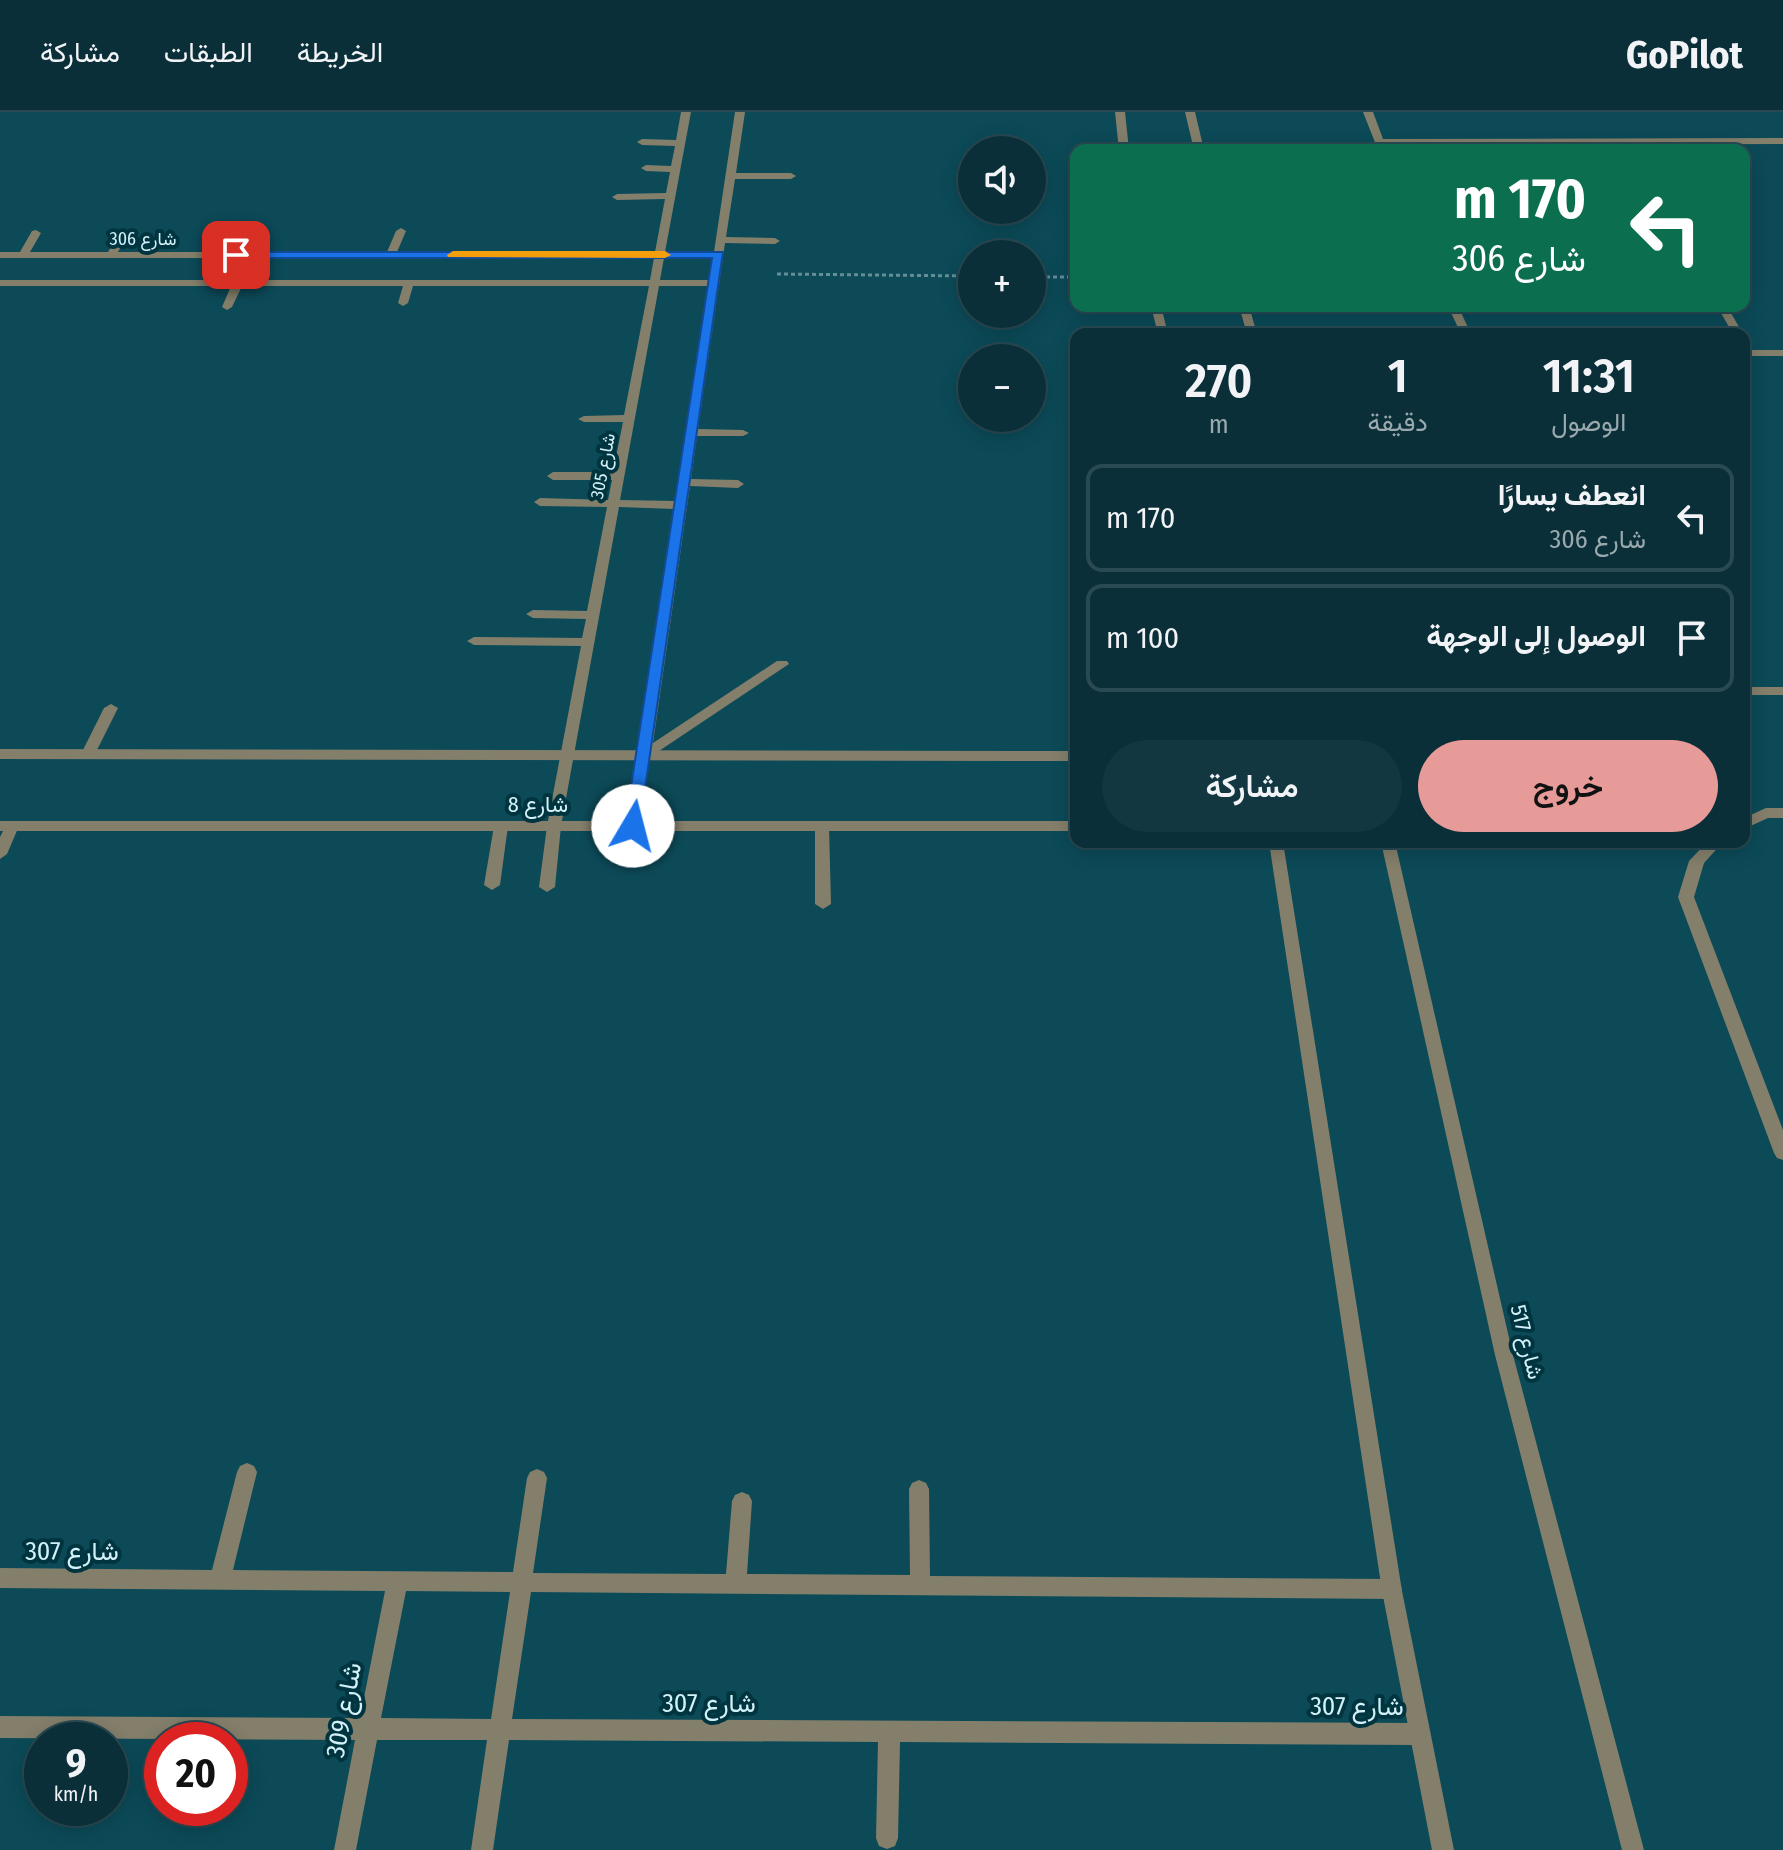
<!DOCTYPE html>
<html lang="ar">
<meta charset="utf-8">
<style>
:root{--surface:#0a2f38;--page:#133740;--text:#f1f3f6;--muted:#99a9ae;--line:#2a4a53;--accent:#e69b98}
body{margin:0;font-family:"Fira Sans Condensed",Vazirmatn,sans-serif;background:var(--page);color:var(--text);direction:rtl;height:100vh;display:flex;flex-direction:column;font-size:30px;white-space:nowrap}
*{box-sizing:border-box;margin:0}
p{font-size:26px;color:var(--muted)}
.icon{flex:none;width:44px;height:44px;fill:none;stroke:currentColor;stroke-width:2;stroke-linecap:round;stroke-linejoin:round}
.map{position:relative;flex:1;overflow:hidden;direction:ltr}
.side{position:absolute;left:1070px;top:216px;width:680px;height:520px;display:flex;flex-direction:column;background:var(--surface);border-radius:16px;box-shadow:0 4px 20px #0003,0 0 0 2px var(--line);direction:rtl}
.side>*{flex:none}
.banner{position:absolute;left:1070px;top:32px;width:680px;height:168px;border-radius:16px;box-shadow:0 4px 20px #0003,0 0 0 2px var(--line);direction:rtl;background:#0b6e4f;color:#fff;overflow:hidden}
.tools{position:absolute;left:958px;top:24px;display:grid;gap:16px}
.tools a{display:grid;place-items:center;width:88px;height:88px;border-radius:50%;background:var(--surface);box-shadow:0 4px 20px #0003,0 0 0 2px var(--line);font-size:40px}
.speed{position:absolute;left:24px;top:1610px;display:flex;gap:16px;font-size:40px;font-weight:700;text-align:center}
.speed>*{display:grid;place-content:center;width:104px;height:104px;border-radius:50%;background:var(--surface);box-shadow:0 4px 20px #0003,0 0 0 2px var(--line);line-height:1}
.speed small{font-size:20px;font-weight:400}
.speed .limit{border:12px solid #d22;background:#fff;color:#111}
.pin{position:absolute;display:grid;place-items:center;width:68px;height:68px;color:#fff;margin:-34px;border-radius:16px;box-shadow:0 4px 12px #0006}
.me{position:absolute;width:88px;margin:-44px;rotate:8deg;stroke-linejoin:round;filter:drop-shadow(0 0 6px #0008)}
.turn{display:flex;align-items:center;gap:28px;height:168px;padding:0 32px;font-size:36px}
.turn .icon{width:104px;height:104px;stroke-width:2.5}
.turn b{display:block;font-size:56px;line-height:68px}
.eta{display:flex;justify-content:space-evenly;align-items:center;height:136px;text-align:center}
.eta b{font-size:48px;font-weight:600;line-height:56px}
.primary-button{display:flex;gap:16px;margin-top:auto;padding:16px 32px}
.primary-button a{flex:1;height:92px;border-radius:48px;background:var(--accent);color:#111;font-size:32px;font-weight:600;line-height:92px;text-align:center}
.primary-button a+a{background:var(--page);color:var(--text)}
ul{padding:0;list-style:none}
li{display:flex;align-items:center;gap:24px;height:108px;margin:0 16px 12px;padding:0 16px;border:4px solid var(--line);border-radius:16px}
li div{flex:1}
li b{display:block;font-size:30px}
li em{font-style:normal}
header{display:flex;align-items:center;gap:48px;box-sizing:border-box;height:112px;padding:0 40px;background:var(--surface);border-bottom:2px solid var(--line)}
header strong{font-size:38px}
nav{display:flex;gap:44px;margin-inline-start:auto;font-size:28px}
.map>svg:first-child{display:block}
.built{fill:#0c4a58;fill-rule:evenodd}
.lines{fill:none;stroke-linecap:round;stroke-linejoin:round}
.path{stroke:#648d97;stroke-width:3;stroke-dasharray:4 3;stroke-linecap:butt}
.service{fill:#847f6b;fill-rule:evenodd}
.minor{fill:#847f6b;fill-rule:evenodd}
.route{fill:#1a73e8;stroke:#114b97;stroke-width:2}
.slow{fill:#f59e0b}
.labels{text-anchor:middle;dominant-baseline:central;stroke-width:8;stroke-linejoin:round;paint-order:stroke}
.far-street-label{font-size:18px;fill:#d3f1f9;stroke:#003540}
.street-label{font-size:22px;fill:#d3f1f9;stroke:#003540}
.near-street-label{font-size:26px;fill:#d3f1f9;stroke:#003540}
</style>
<header>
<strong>GoPilot</strong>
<nav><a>الخريطة</a><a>الطبقات</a><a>مشاركة</a></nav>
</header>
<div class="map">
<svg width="1783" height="1738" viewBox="0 0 1783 1738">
<rect width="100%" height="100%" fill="#0d3f4b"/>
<path class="built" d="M0,0H1783V1738H0ZM972,38H1032V98H972ZM1076,38H1744V194H1076ZM972,142H1032V202H972ZM1076,222H1744V730H1076ZM972,246H1032V306H972ZM42,1628H110V1696H42ZM162,1628H230V1696H162Z"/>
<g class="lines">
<g class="path">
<polyline points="777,162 972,164"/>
<polyline points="1032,165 1076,165"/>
</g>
<g class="service">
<path d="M681,0H691L665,140H714L735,0H745L736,61H791L796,64L791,67H735L726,125L775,126L780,129L775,132L725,131L698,317L743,318L749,321L743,324H697L691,367L738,368L744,372L738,376L690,374L653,631L777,549H787L789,552L650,645L640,714L638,717H628L626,714L674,397L619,395L561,714L555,775L547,780L539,775L547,714L581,534L474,533L467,529L474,525L582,526L586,507L533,506L526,502L533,498L587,499L607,395L540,394L534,390L540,386L608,388L612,368H553L547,364L553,360H613L623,310H584L578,307L584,304L624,303L649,174H413L408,191L403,194L398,191L403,174H242L232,195L227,198L222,195L231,174H0V168H650L654,146H0V140H20L32,119L36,118L41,121L30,140H108L118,123L122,122L127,125L118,140H387L396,119L401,116L406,119L397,140H655L665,87L617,88L612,85L617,82L666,81L670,60L646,59L641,56L646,53L671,54L675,34L642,33L637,30L642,27L676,28ZM664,146H713L710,168H660ZM659,174H709L676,389L620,388Z"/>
<polygon points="1363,0 1373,0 1383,27 1783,26 1783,32 1386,33 1388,38 1378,38"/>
<polygon points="1448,194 1458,194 1471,222 1461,222"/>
<polygon points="1717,194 1727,194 1743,222 1733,222"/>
<rect x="1744" y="238" width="39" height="6"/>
<rect x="1744" y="575" width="39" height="8"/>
<polygon points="111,592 118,596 95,642 93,645 83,645 81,642 104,596"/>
<polygon points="1766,696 1783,696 1783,706 1768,706 1744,717 1744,706"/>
<polygon points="12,709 19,714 7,742 0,747 0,725 7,711"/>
<polygon points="501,709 508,714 500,773 492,778 484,773 494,714"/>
<polygon points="822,709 829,714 831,792 823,797 815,792 815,714"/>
<polygon points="1707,730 1723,730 1704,751 1694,785 1783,1018 1783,1048 1777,1046 1774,1041 1678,785 1689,749"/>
<path d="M247,1351L254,1354L257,1360L233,1458L513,1460L527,1366L530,1360L537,1357L544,1360L547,1366L533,1461L726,1462L732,1389L735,1383L742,1380L749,1383L752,1389L747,1462L910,1463L909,1377L912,1371L919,1368L926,1371L929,1377L930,1464L1392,1467L1399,1470L1402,1477L1399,1484L1392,1487L531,1480L512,1607L1418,1611L1426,1614L1429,1622L1426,1630L1418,1633L900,1630L898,1726L895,1734L887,1737L879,1734L876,1726L878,1630L509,1628L493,1738H471L487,1628H377L356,1738H334L355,1628L0,1626V1604L360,1606L385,1479L0,1476V1456L212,1458L237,1360L240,1354ZM406,1479L510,1480L491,1607L381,1606Z"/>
</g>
<g class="minor">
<polygon points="1115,0 1125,0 1129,38 1119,38"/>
<polygon points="1185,0 1195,0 1204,38 1194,38"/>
<polygon points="1151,194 1161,194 1168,222 1158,222"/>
<polygon points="1239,194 1249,194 1257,222 1247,222"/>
<polygon points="0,637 1076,639 1076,649 0,647"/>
<rect x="0" y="709" width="1076" height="10"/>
<polygon points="1269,730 1283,730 1402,1479 1454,1738 1432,1738 1382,1479"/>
<polygon points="1381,730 1395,730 1513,1243 1644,1738 1622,1738 1495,1243"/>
</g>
</g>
<polygon class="route" points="231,140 723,140 639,718 627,718 625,714 712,146 236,146 231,145"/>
<polygon class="slow" points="453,139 665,139 671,143 665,146 448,145 447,143"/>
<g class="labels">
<g class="far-street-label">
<text x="143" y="127">شارع 306</text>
<text transform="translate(603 354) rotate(-79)">شارع 305</text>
</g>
<g class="street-label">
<text x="538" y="692">شارع 8</text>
<text transform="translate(1527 1230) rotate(76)">شارع 517</text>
</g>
<g class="near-street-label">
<text x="72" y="1439">شارع 307</text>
<text x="709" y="1591">شارع 307</text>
<text x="1357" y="1594">شارع 307</text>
<text transform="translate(344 1598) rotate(-79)">شارع 309</text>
</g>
</g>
</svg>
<div class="tools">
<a><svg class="icon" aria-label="sound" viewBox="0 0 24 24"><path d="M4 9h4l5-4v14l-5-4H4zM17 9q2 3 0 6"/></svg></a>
<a>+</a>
<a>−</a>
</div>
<div class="speed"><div>9<small>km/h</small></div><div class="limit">20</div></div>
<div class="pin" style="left:236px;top:143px;background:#d93025"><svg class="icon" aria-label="arrive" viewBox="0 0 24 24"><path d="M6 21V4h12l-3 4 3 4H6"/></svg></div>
<svg class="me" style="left:633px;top:714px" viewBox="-20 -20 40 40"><circle r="19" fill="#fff"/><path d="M0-13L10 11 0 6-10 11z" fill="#1a73e8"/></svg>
<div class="banner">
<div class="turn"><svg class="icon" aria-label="left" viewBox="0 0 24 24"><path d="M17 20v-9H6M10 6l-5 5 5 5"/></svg><div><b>170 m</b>شارع 306</div></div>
</div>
<section class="side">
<div class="eta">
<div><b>11:31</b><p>الوصول</p></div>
<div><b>1</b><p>دقيقة</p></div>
<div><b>270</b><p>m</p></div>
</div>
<ul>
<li><svg class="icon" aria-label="left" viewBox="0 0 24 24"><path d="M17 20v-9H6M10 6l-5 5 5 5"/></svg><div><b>انعطف يسارًا</b><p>شارع 306</p></div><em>170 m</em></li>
<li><svg class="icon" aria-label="arrive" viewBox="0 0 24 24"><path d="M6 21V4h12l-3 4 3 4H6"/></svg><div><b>الوصول إلى الوجهة</b></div><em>100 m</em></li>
</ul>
<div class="primary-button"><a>خروج</a><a>مشاركة</a></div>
</section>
</div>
